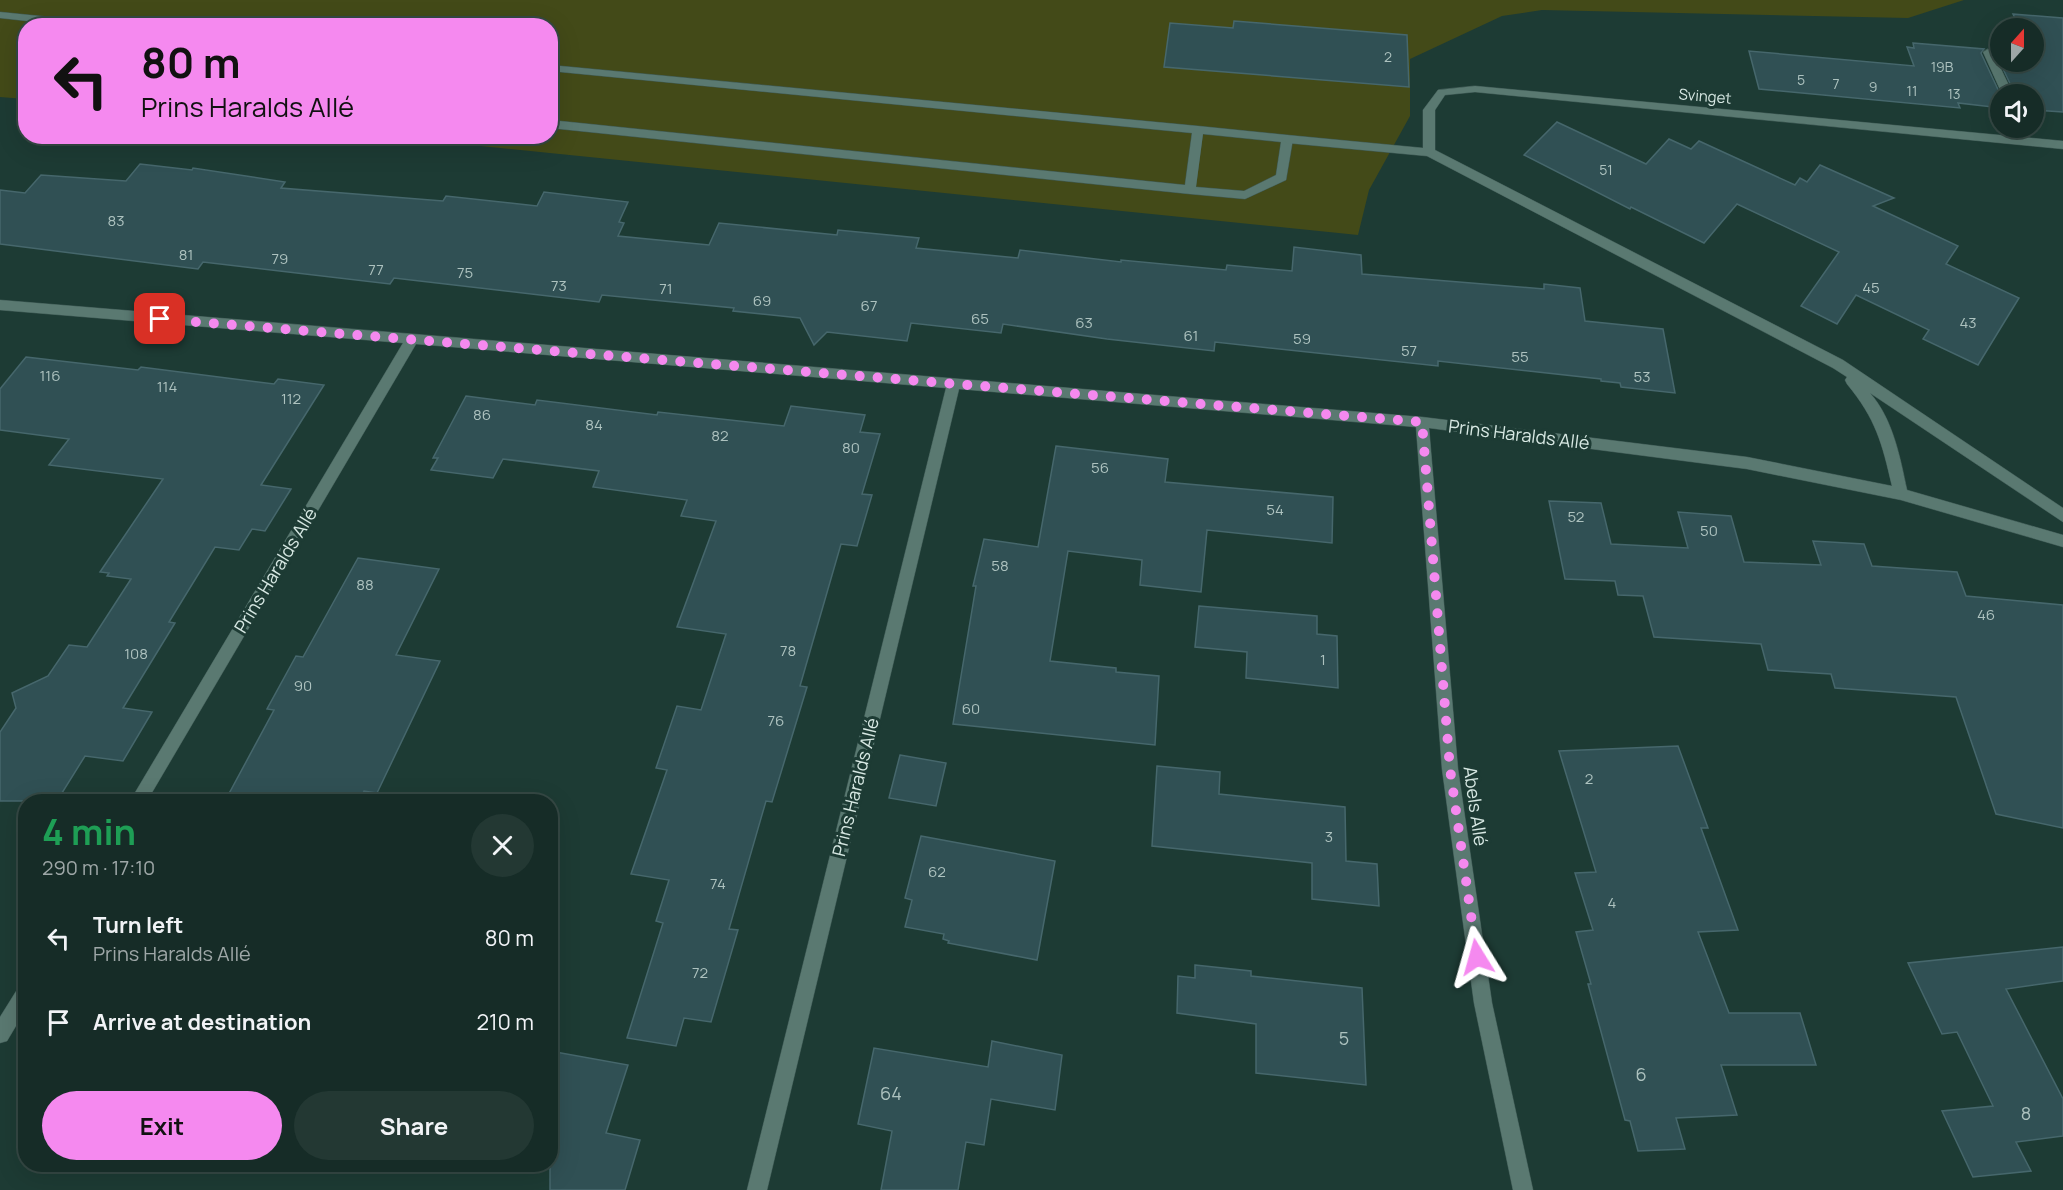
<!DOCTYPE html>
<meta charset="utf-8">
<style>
:root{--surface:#162c27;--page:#233833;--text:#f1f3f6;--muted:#9ea7a7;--line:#354844;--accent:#f589ef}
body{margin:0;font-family:Manrope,sans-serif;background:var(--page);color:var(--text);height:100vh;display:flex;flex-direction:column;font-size:22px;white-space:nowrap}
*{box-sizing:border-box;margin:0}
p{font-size:20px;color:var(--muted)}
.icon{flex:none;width:33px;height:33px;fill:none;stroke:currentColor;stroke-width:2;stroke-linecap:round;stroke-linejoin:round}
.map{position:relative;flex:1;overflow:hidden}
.details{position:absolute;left:18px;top:794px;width:540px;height:378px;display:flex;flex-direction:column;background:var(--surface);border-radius:24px;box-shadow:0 6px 24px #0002,0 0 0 2px var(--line)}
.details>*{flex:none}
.banner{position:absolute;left:18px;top:18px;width:540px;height:126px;border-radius:24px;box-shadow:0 6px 24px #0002,0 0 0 2px var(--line);background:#f589ef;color:#111;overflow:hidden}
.needle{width:39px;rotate:21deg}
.tools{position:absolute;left:1990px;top:18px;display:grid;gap:12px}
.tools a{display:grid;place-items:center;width:54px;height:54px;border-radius:50%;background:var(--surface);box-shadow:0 6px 24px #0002,0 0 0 2px var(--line);font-size:30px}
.pin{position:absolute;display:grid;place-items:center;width:51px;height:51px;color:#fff;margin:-26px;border-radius:12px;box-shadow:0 3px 9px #0006}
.me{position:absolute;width:66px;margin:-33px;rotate:352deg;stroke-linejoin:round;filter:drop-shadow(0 0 4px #0008)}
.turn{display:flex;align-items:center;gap:21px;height:126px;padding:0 24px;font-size:27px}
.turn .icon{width:78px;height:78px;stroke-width:2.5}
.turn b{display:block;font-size:42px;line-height:51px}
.round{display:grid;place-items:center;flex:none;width:63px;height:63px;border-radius:32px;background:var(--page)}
.summary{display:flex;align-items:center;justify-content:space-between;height:102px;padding:0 24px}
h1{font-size:36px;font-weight:700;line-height:45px;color:#1e9e55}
.cta{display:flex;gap:12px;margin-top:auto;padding:12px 24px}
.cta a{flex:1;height:69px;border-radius:36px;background:var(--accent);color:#111;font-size:24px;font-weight:700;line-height:69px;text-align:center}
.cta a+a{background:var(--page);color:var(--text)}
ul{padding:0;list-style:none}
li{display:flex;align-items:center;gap:18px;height:84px;padding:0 24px}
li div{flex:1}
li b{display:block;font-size:22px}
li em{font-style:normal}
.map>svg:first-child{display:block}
.green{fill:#434a18}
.building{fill:#305054;stroke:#46676c;stroke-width:1.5}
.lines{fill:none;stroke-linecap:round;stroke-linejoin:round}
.lane-casing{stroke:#3e5954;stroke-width:1}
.street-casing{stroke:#3e5954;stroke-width:1}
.lane{fill:#5a7971;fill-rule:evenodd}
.street{fill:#5a7971;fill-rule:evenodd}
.route{stroke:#f589ef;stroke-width:10;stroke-dasharray:0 18}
.labels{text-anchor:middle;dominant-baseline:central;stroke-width:6;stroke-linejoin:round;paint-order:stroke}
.far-number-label{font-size:14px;fill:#adc2bf}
.far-street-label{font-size:15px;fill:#d7e8e3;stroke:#1d3b34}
.number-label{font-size:15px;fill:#adc2bf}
.street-label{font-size:18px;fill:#d7e8e3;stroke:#1d3b34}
.near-number-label{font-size:18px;fill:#adc2bf}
</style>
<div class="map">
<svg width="2063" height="1190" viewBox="0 0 2063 1190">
<rect width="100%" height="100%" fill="#1d3b34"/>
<polygon class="green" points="0,0 1964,0 1908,18 1542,10 1502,16 1410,59 1410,116 1369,190 1358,235 393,137 550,136 550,26 26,26 25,99 0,97"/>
<g class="building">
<polygon points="2013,14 2063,18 2063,112 2034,110 2034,94 2015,94 1994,50 2001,50 2001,62 2034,62 2034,28 2020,28"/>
<polygon points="1234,21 1407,35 1409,87 1164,67 1170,23 1233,28"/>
<polygon points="1913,43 1984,49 1981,53 2001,96 2001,108 1958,103 1960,108 1759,89 1749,51 1914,66 1907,47 1914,48"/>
<polygon points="1557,122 1646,164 1669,139 1691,149 1699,141 1795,185 1800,178 1807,182 1820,165 1894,198 1873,206 1958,246 1946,264 2019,298 1978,365 1923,339 1929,330 1856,295 1837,324 1801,306 1839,252 1737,204 1704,243 1631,207 1630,209 1524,155"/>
<polygon points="140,164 192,170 193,168 285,182 281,188 443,201 446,196 537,206 544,192 628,202 619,222 624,223 618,236 709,245 719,223 837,235 838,230 919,238 916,248 1018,258 1020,250 1121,262 1121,260 1226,270 1227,265 1292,271 1294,247 1361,255 1362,274 1544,289 1544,284 1580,288 1585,321 1663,329 1675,393 1621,387 1620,383 1601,381 1601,379 1438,361 1438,366 1215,342 1214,351 1107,339 1003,324 1001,333 911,323 907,341 827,332 814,345 800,318 733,311 734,308 602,295 599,302 394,278 390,284 203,262 198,269 0,244 0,190 25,193 41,175 126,181"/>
<polygon points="26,357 138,370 141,367 274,384 278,379 324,385 261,485 291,489 265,531 252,529 239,550 215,547 169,622 175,623 123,708 152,712 123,761 85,756 57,801 0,801 0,732 16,708 12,693 48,676 69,645 87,647 131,579 107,576 109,573 100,572 163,479 49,465 69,439 0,430 0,389"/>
<polygon points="466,396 535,405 537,400 657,415 658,412 784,426 791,406 865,415 860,432 880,434 862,494 872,495 857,546 841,544 800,686 807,687 772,802 766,801 729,929 738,930 711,1022 684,1018 676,1046 627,1038 663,923 656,921 669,880 631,874 667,770 656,768 677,706 701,710 726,634 677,627 716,521 681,516 687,500 593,487 599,471 503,459 493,478 431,470 438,458 433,458"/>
<polygon points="1056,446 1168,459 1165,482 1333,497 1332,543 1207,530 1201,592 1140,585 1142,560 1068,551 1050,661 1116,668 1116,672 1159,676 1155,745 953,724 976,586 973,586 984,539 1038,547"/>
<polygon points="1549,501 1601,503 1611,544 1688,548 1678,512 1731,516 1744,562 1821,565 1813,541 1864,544 1872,566 1957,572 1966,596 2063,605 2063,828 1996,814 1956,697 1835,688 1831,674 1768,670 1761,644 1654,637 1643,596 1618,595 1615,581 1565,579"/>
<polygon points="358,558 439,569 396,655 440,661 377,793 364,791 359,801 225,801 274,710 267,709 296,656 303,657"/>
<polygon points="1199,606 1317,616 1317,634 1337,636 1338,688 1246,678 1247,652 1195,647"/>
<polygon points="1678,746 1708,828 1701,828 1738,930 1698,932 1729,1013 1800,1013 1816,1065 1721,1065 1737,1115 1676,1118 1685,1149 1638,1151 1630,1121 1625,1120 1588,984 1591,984 1576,932 1593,930 1575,873 1596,872 1559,751"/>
<polygon points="900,755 946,763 936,806 889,798"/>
<polygon points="1157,766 1220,772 1219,794 1345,807 1346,861 1377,864 1379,906 1312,899 1312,863 1152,846"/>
<polygon points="921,836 1055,861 1037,960 948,943 949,941 943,939 944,934 905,927 912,900 905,898"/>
<polygon points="2063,947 2063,981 2006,989 2063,1099 2063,1136 2016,1142 2031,1171 1973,1177 1942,1111 1993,1106 1957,1032 1942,1034 1908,963"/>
<polygon points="1195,965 1251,971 1251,976 1362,988 1366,1085 1256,1073 1256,1024 1177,1013 1178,976 1195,978"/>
<polygon points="992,1041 1062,1055 1055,1110 991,1099 984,1145 966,1142 958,1190 881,1190 892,1131 858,1124 874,1048 988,1067"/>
<polygon points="550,1051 628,1065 606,1133 640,1140 625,1190 550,1190"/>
</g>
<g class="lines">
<defs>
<g id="lane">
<polygon points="0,12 109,23 114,26 73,26 0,18"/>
<path d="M550,65L1198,126L1287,135L1293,139L1286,180L1245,199L1190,194L550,128V120L1185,185L1192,133L550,71ZM1203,134L1281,142L1276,175L1244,191L1196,187Z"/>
</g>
<g id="street">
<polygon points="1988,49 1993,52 2013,94 2002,94 1983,52"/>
<path d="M1475,86L2063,141V149L1475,92L1445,95L1435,110V150L1843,360L2063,508V522L1870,393C1893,419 1900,457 1907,490L2063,535V547L1901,500L1747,469L1429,428L1458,769L1492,1003L1533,1190H1513L1474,1003L1442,769L1416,427L959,389L767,1190H747L946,388L416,344L147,801H130L403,343L0,310V300L1422,417L1747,457L1892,486C1882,443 1876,419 1847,384L1845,380L1847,377L1833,368L1427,156L1287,143L1281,139L1287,135L1423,148V110L1438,90Z"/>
<polygon points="26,982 26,1009 7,1041 0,1043 0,1017 20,985"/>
</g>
</defs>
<use href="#lane" class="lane-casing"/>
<use href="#street" class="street-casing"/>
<use href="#lane" class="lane"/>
<use href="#street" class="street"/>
</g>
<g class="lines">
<polyline class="route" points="160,319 1422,422 1450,769 1477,957"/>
</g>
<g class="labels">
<g class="far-number-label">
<text x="1388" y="56">2</text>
<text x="1942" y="66">19B</text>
<text x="1801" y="79">5</text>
<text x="1836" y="83">7</text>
<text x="1873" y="86">9</text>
<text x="1912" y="90">11</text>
<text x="1954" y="93">13</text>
<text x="1606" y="169">51</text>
</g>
<g class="far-street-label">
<text transform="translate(1705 96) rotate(5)">Svinget</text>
</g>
<g class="number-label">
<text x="116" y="220">83</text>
<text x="186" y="254">81</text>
<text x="280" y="258">79</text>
<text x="376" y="269">77</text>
<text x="465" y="272">75</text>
<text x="559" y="285">73</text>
<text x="1871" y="287">45</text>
<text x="666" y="288">71</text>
<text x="762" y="300">69</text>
<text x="869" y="305">67</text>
<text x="980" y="318">65</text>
<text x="1084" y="322">63</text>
<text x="1968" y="322">43</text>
<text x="1191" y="335">61</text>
<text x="1302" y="338">59</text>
<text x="1409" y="350">57</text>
<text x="1520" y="356">55</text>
<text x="50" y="375">116</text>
<text x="1642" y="376">53</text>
<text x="167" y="386">114</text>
<text x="291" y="398">112</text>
<text x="482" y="414">86</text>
<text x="594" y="424">84</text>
<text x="720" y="435">82</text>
<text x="851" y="447">80</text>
<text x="1100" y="467">56</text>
<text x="1275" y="509">54</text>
<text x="1576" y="516">52</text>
<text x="1709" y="530">50</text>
<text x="1000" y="565">58</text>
<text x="365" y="584">88</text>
<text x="1986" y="614">46</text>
<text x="788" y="650">78</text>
<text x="136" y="653">108</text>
<text x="1323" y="659">1</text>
<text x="303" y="685">90</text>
<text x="971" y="708">60</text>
<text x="776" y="720">76</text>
<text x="1589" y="778">2</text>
<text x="1329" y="836">3</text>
<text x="937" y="871">62</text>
<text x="718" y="883">74</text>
<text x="1612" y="902">4</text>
<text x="700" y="972">72</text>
</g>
<g class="street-label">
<text transform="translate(1519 434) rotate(7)">Prins Haralds Allé</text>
<text transform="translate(275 570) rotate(-59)">Prins Haralds Allé</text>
<text transform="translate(855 787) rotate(-76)">Prins Haralds Allé</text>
<text transform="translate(1476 806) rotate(82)">Abels Allé</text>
</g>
<g class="near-number-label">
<text x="1344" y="1038">5</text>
<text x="1641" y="1074">6</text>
<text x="891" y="1093">64</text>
<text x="2026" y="1113">8</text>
</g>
</g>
</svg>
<div class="tools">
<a><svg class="needle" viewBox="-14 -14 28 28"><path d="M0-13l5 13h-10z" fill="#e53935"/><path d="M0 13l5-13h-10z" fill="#9ea7a7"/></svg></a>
<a><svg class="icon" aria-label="sound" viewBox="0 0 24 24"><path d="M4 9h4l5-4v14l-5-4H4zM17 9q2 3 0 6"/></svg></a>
</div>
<div class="pin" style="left:160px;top:319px;background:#d93025"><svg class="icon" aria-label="arrive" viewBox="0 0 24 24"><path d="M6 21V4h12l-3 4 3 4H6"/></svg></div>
<svg class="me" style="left:1477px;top:957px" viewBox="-20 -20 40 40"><path d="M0-17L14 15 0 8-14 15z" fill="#f589ef" stroke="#fff" stroke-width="4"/></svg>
<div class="banner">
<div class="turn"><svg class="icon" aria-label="left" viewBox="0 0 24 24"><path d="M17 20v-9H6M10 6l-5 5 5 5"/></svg><div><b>80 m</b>Prins Haralds Allé</div></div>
</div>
<section class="details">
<div class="summary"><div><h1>4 min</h1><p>290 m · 17:10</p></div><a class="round"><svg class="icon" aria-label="close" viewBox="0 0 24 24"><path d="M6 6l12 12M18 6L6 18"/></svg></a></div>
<ul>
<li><svg class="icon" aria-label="left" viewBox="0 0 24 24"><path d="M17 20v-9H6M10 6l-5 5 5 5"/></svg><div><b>Turn left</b><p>Prins Haralds Allé</p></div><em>80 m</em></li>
<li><svg class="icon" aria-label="arrive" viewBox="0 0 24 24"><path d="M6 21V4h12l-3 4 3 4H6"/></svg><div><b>Arrive at destination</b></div><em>210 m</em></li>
</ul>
<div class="cta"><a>Exit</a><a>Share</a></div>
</section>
</div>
